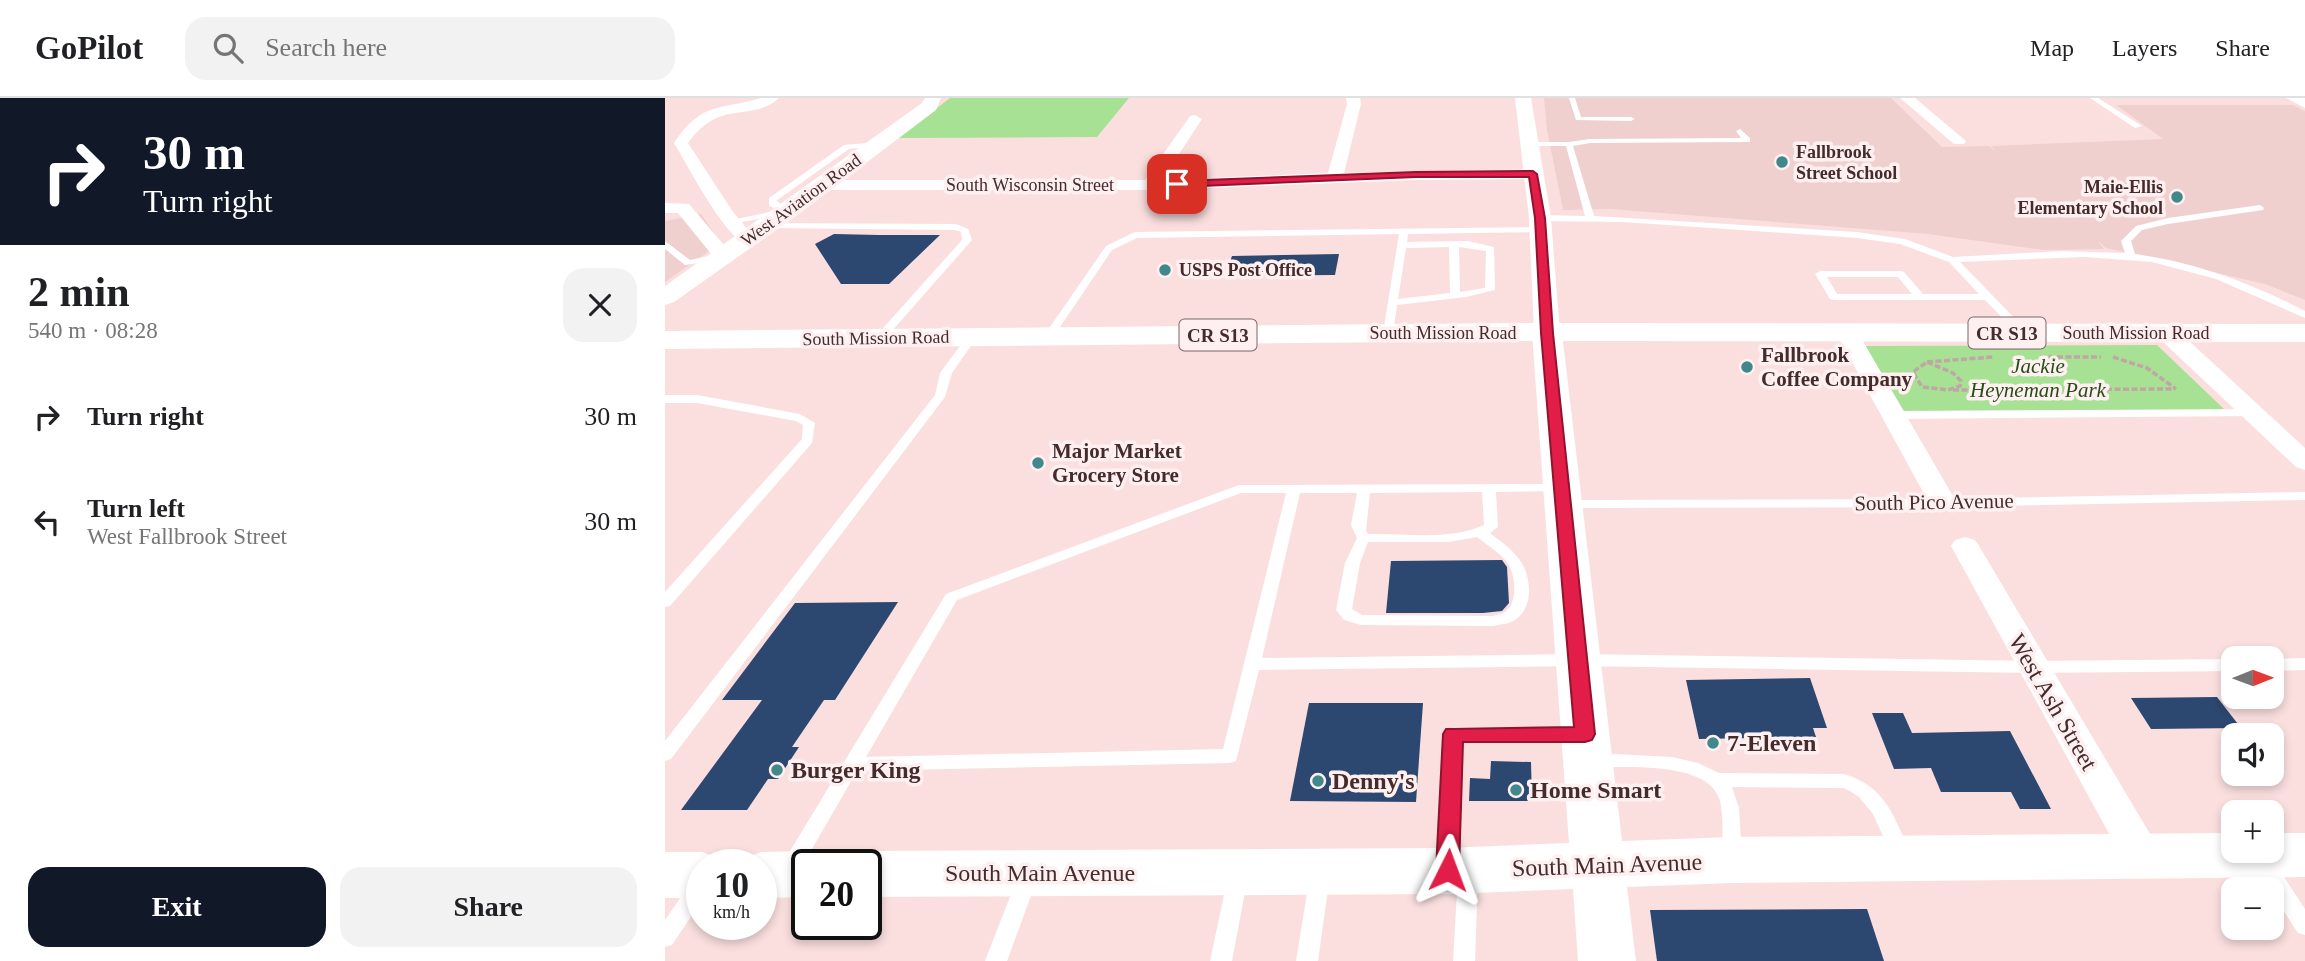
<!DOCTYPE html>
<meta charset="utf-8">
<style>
:root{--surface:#fff;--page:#f2f2f2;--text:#202124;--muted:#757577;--line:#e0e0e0;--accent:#111827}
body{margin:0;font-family:Georgia,serif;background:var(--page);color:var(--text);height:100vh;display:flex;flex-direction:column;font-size:26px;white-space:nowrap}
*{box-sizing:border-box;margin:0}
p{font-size:23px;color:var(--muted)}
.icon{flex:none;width:38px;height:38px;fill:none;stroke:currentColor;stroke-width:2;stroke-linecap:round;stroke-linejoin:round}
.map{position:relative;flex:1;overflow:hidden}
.sheet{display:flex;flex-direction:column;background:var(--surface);width:665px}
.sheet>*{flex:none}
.top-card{background:#111827;color:#fff;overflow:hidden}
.needle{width:46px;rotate:89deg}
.buttons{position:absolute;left:1556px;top:548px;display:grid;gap:14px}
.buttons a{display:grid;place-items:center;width:63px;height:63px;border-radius:14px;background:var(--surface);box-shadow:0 4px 10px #0003;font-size:35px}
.speed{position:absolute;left:21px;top:751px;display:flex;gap:14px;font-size:35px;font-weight:700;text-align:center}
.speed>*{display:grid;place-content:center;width:91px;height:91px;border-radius:50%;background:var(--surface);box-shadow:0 4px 10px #0003;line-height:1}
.speed small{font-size:18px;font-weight:400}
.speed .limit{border:4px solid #111;border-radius:10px;background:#fff;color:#111}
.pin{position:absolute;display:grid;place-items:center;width:60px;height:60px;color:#fff;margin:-30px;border-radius:14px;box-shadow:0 4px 10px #0006}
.me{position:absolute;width:77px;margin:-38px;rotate:3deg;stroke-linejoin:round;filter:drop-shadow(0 0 5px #0008)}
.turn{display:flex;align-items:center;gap:24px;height:147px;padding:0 28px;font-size:32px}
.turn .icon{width:91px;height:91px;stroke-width:2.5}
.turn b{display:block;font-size:49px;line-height:60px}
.round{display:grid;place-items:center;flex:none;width:74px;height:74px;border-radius:21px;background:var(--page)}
.headline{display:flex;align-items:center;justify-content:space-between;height:119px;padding:0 28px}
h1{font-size:42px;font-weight:700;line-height:52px}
.action{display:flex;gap:14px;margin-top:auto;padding:14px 28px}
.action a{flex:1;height:80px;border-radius:21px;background:var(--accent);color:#fff;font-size:28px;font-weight:700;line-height:80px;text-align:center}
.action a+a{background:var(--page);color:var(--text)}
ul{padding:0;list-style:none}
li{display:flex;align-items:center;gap:21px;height:105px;padding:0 28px}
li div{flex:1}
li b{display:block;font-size:26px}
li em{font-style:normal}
header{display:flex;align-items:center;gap:42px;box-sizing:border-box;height:98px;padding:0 35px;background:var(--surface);border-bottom:2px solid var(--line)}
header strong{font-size:33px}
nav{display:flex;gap:38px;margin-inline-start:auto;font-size:24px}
.search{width:490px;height:63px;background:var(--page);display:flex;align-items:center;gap:18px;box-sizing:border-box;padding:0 24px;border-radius:21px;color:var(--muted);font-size:26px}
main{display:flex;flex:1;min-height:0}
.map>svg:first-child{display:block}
.built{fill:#efd0cf}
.green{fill:#a6e194}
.building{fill:#2c4770}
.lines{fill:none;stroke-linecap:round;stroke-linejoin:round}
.path{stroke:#c1a6a6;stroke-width:3.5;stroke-dasharray:6 2.5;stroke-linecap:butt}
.service{fill:#fff;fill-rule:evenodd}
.minor{fill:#fff;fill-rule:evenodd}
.tertiary{fill:#fff;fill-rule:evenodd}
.secondary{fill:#fff;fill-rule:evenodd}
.primary{fill:#fff;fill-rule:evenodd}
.route{fill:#e11d48;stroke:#92132f;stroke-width:2}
.poi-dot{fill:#40888b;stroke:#fef0f0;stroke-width:2.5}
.labels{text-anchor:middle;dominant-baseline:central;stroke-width:7;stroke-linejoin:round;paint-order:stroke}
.far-poi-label{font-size:18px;font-weight:bold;fill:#452b2c;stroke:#fef0f0;text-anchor:start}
.far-street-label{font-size:18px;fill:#452b2c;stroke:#fef0f0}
.shield{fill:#fef0f0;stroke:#7c6667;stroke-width:2}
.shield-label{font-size:19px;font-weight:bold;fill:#452b2c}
.poi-label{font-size:21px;font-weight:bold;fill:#452b2c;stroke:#fef0f0;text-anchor:start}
.park-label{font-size:21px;font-style:italic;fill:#264e19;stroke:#fef0f0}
.street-label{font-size:21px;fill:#452b2c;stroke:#fef0f0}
.near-street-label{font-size:24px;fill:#452b2c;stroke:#fef0f0}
.near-poi-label{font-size:24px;font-weight:bold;fill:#452b2c;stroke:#fef0f0;text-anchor:start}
</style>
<header>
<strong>GoPilot</strong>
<div class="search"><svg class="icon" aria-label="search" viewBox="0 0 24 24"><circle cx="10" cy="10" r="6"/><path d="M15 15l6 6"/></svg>Search here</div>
<nav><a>Map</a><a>Layers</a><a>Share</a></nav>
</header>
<main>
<section class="sheet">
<div class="top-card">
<div class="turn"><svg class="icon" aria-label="right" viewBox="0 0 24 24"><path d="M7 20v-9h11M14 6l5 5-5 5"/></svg><div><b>30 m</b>Turn right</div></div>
</div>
<div class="headline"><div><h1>2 min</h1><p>540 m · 08:28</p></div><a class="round"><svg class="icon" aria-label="close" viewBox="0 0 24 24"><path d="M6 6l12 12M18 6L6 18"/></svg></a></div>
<ul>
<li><svg class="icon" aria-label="right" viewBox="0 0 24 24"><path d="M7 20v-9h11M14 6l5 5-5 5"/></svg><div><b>Turn right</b></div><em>30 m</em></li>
<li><svg class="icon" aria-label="left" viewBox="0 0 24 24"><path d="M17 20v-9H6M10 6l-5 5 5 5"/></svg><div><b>Turn left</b><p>West Fallbrook Street</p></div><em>30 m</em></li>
</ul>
<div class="action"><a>Exit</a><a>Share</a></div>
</section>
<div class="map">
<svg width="1640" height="863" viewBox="0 0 1640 863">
<rect width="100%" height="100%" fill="#fbdfdf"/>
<g class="built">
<polygon points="879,0 1226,0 1277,49 1324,48 1331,54 1326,48 1498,41 1451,7 1628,7 1640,13 1640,202 1600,186 1441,150 1432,142 1439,151 1378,152 1263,136 945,111 898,112 882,32"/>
<polygon points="36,116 56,145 0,184 0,123"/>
</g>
<g class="green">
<polygon points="285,0 464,0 432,39 233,40"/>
<polygon points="1492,247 1560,312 1239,313 1200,248"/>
</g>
<g class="building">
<polygon points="169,136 214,137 275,137 224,186 176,186 150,146"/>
<polygon points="674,156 670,177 560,178 567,158"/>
<polygon points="837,462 842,469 844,505 837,513 818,515 721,515 726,463"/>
<polygon points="233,504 170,602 159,602 127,649 134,649 113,681 103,681 82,712 16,712 97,602 57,602 130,505"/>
<polygon points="1145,580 1162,630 1148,630 1151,639 1034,641 1021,582"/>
<polygon points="1552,599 1576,630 1486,631 1466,600"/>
<polygon points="644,605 758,605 751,704 625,703"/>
<polygon points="1207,615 1238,615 1247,635 1345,633 1386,711 1355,711 1346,694 1276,694 1266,670 1229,671"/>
<polygon points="826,663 866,664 867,703 804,703 805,680 825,681"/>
<polygon points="1202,811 1219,863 992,863 985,812"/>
</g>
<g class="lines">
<g class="path">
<polyline points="1375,259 1436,259"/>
<polyline points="1448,259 1482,270 1511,291"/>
<polygon points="1262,264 1288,275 1296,283 1295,288 1283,292 1257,289 1248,274"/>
<polyline points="1262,264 1328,259"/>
<polyline points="1288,292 1510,291"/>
</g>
<g class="service">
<polygon points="904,0 910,0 916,19 966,19 970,21 966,23 911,22"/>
<polygon points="1425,0 1433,0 1477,28 1470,30"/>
<path d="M1075,31L1085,40V44L925,45L908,48L929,118L1192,134L1240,141L1288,159L1398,153L1460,155L1456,143L1471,128L1503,120L1595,107L1599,110L1598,112L1503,126L1477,132L1466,143L1470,156C1530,164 1586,185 1640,213V220L1551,181L1487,164L1420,159L1295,164L1362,233V237H1354L1320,202H1169L1165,201L1150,176L1155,173H1236L1239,174L1258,196H1314L1284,164L1235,146L1192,140L958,124L875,123L871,120L875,117L920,118L901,48H860V44H904L925,41L1076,40L1071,33ZM1162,179H1233L1247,196H1172Z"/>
<polygon points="213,44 217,46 216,48 184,51 111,103 126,111 126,115 66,126 62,123 114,112 104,108 104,100 179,47"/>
<polygon points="100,125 291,126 303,131 307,142 219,242 211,242 211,238 297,142 296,134 290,132 103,130 100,129"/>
<path d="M876,129L880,132L879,134L743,136L742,144L803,143L829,149L830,192L801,199L732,207L728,235L723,238L718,235L734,136L472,140L447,152L387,241H379L378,239L441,148L470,134ZM784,149L785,195L733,201L741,150ZM794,149L821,153L820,190L795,194Z"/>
<polygon points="0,143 25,162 53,156 58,159 53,162 20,167 0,151"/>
<polygon points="307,236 312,239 287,275 280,299 6,661 0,663 0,643 270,297 275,275 303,237"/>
<polygon points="0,297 32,297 135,316 150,325 147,345 5,508 0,509 0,494 137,341 138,327 131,323 32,305 0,305"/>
<polygon points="1587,311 1591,312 1593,315 1591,318 1228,321 1222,317 1228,313"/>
<path d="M895,386L902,390L900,393L831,394L833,429L825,435C835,443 846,450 854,461C866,476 870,509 850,522C844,526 836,526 829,528L696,527L679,522L671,512L680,465L692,440L686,427L692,395H635L597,560L913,556L1368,563L1568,561V573L1368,575L913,568L594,572L571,663L565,665L192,673L133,775L126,777L119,775L116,769L119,763L281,496L574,387ZM817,394L819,427C785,443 739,435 703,436L701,433L705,395ZM576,395H621L558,651L201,659L292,502ZM812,439C822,447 834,454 842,464C850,475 853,500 843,511C839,516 834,516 828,518L697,517L687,511L695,465L703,444H784Z"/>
<polygon points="1640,394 1640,402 1278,409 899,410 892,406 899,402 1278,401"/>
<polygon points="1640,560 1640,572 1606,573 1606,561"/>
<polygon points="788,629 915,630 921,632 924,637 921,642 915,644 797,643 793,769 790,775 783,777 776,775 773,769 779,636 782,631"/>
<path d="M931,655L1007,659L1033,665L1054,675L1179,676C1221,689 1228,717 1245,754L1242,760L1235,762L1228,760L1208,716L1194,699L1185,693L1178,690L1067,689L1074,710L1077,758L1074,764L1067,766L1060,764L1057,758C1057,741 1059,720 1055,703C1044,663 964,670 931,669L925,667L922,662L925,657Z"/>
<polygon points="1598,756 1605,758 1640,811 1640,837 1633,835 1591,770 1588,764 1591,758"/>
<polygon points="655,769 662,771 665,777 653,863 631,863 645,777 648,771"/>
<polygon points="803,769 810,771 813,777 810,863 788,863 793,777 796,771"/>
<polygon points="573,770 580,772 583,778 567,863 545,863 563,778 566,772"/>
<polygon points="362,772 369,775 372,781 342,863 320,863 352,781 355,775"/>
<polygon points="37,778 37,802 7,847 0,849 0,822 29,780"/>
</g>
<g class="minor">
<path d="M95,0H114C87,25 55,0 23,45L68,114L92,142L83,147C61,142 22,66 9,45C38,3 52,13 95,0Z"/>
<polygon points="681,0 695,0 696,6 679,75 868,71 876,76 868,81 751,82 485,92 157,92 149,87 157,82 480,82 525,18 530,17 537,21 497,82 663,75 682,6"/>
<polygon points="1235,0 1250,0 1301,43 1299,46 1289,46"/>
<polygon points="0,105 24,106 65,154 67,158 65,162 51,162 13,115 0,115"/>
<polygon points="1181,227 1189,228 1192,233 1292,405 1288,411 1278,413 1268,411 1264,405 1170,233 1173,228"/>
<polygon points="1503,230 1511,231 1640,350 1640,372 1631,369 1495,241 1492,236 1495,231"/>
<polygon points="1300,439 1310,442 1314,448 1491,746 1497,758 1491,770 1477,774 1463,770 1286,448 1290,442"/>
</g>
<g class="tertiary">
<polygon points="260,0 276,0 271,12 131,118 9,204 0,207 0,188 257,5"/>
<polygon points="850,0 866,0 886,120 895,235 891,241 882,243 873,241 869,235 864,120"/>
<polygon points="1621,0 1640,0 1640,10"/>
</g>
<g class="secondary">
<polygon points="882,226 892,229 897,235 957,743 1067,739 1568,735 1568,752 1606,752 1606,735 1640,735 1640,779 1067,785 962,789 971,863 913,863 908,791 783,796 201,799 201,766 178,766 182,760 201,753 783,750 904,745 867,235 872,229"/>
<polygon points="142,753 161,760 165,766 142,766 142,799 96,800 96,766 74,766 77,761 96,754"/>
<polygon points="0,754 37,754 56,761 59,766 37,766 37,800 0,800"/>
</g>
<polygon class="primary" points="854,225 1640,226 1640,244 854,243 0,251 0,233"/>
</g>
<polygon class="route" points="868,73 872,76 880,120 888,235 930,636 927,642 920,644 798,644 794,772 791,779 783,782 775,779 771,772 778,636 781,631 909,629 876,235 870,120 864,79 751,79 512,89 507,86 512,83 751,74"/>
<g class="poi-dot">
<circle cx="1117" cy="64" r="7"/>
<circle cx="1512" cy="99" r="7"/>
<circle cx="500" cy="172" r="7"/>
<circle cx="1082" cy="269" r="7"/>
<circle cx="373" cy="365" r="7"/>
<circle cx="1048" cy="645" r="7"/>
<circle cx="112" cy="672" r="7"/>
<circle cx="653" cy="683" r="7"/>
<circle cx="851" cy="692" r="7"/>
</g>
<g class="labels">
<g class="far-poi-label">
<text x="1131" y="54">Fallbrook<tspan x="1131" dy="21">Street School</tspan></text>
<text x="1498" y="89" text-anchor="end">Maie-Ellis<tspan x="1498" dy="21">Elementary School</tspan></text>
<text x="514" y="172">USPS Post Office</text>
</g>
<g class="far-street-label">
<text x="365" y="87">South Wisconsin Street</text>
<text transform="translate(136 102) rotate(-36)">West Aviation Road</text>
<text x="778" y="235">South Mission Road</text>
<text x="1471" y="235">South Mission Road</text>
<text transform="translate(211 240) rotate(-1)">South Mission Road</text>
</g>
<g class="shield">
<rect x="1303.5" y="219.5" width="77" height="31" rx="5"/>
<rect x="514.5" y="221.5" width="77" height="31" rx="5"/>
</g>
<g class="shield-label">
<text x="1342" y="235">CR S13</text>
<text x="553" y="237">CR S13</text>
</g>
<g class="poi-label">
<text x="1096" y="257">Fallbrook<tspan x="1096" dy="24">Coffee Company</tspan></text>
<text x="387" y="353">Major Market<tspan x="387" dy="24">Grocery Store</tspan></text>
</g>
<g class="park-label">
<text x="1373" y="268">Jackie<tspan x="1373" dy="24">Heyneman Park</tspan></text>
</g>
<g class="street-label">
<text transform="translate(1269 404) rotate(-1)">South Pico Avenue</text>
</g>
<g class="near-street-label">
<text transform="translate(1388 604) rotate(60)">West Ash Street</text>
<text transform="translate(942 767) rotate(-2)">South Main Avenue</text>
<text x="375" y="775">South Main Avenue</text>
</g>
<g class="near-poi-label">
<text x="1062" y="645">7-Eleven</text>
<text x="126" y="672">Burger King</text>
<text x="667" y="683">Denny's</text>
<text x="865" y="692">Home Smart</text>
</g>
</g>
</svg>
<div class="buttons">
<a><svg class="needle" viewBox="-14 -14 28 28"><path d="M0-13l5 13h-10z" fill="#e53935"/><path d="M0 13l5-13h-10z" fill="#757577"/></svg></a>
<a><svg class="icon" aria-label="sound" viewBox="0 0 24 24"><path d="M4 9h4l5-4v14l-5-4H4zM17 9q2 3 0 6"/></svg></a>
<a>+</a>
<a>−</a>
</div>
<div class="speed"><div>10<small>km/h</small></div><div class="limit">20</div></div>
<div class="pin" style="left:512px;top:86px;background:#d93025"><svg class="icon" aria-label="arrive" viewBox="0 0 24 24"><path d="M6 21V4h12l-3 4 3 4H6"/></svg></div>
<svg class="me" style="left:783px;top:772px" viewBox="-20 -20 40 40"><path d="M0-17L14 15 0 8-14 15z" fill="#e11d48" stroke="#fff" stroke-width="4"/></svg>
</div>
</main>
